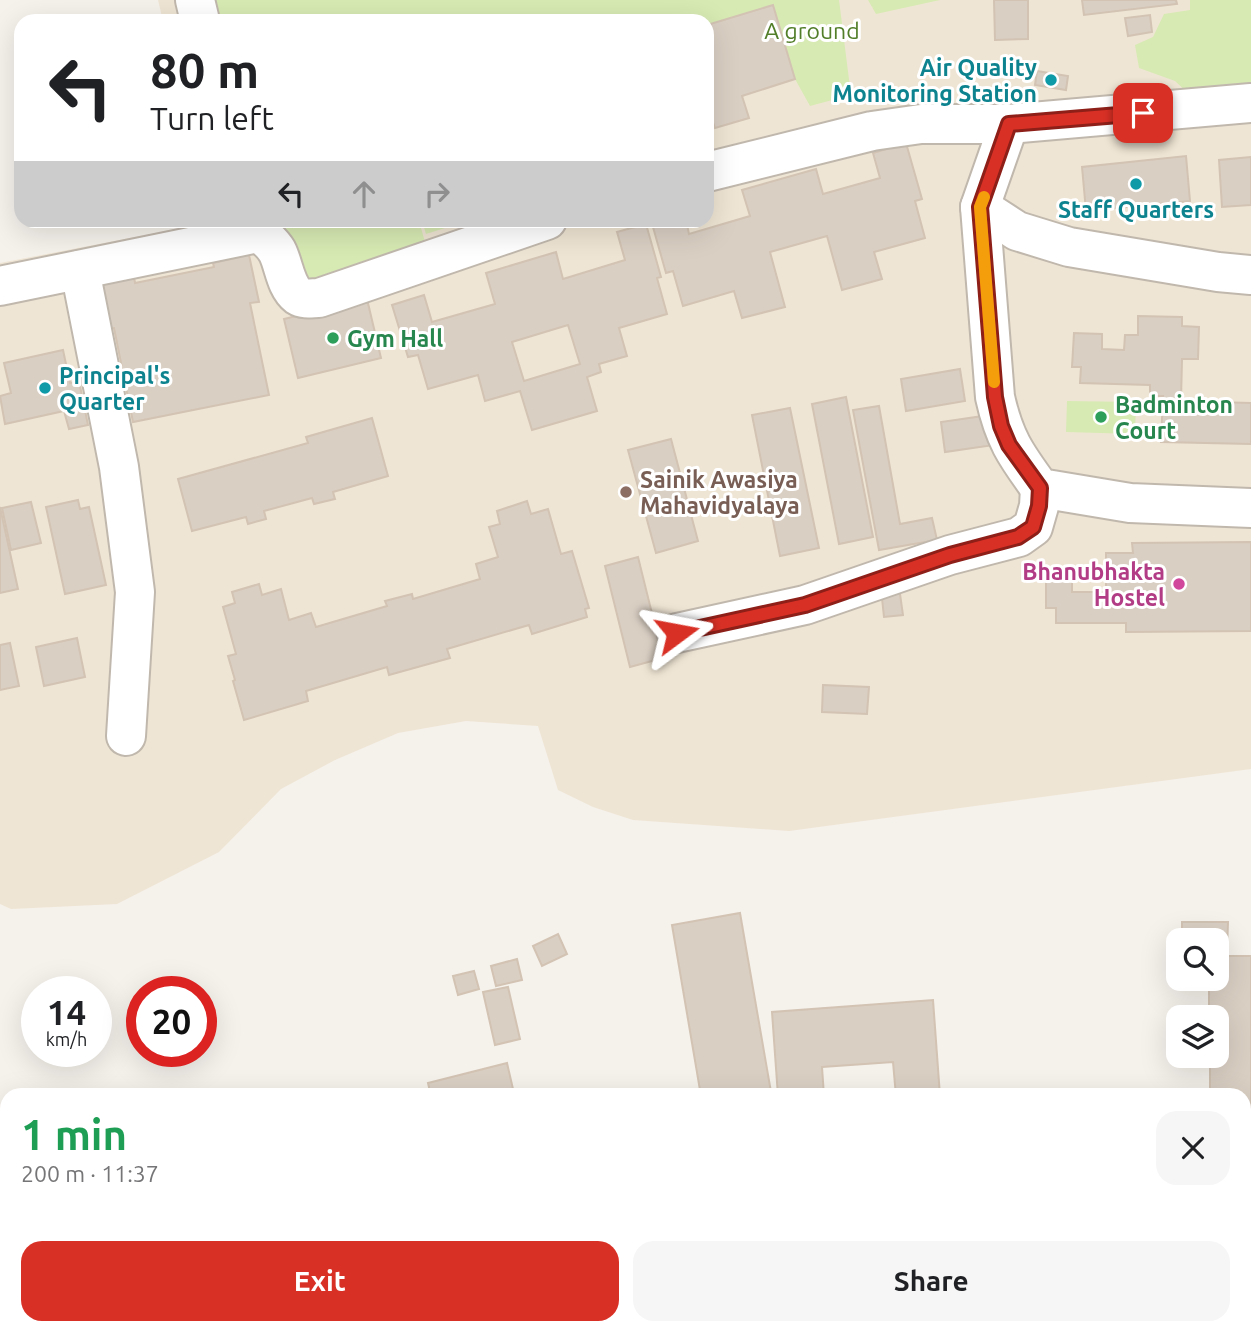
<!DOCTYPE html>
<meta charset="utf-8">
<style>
:root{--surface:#fff;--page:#f6f6f6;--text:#202124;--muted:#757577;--accent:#d93025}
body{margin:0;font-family:Ubuntu,sans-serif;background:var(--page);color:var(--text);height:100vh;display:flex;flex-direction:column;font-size:26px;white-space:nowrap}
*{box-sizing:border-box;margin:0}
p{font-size:23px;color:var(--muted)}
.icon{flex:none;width:38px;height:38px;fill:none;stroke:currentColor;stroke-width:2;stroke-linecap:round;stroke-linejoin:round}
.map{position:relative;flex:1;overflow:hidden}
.details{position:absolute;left:0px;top:1088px;width:1251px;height:247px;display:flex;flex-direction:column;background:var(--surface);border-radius:21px 21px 0 0;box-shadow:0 7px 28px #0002}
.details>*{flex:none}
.banner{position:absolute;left:14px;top:14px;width:700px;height:214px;border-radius:21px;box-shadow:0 7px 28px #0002;background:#fff;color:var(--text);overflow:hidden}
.tools{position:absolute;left:1166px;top:928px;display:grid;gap:14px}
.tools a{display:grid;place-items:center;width:63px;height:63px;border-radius:14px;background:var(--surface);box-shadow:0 7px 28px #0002;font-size:35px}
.speed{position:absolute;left:21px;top:976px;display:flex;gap:14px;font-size:35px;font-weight:700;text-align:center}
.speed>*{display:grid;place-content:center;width:91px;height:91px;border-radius:50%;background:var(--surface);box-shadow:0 7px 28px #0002;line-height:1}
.speed small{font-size:18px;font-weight:400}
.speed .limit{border:10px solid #d22;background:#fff;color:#111}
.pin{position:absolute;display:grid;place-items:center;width:60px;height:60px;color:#fff;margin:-30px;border-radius:14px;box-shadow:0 4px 10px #0006}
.me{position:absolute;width:77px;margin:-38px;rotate:77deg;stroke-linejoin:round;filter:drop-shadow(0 0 5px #0008)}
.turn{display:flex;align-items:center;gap:24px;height:147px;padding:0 21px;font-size:32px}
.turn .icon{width:91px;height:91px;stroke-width:2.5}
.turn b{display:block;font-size:49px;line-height:60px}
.lanes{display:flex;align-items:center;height:66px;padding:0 21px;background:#0003;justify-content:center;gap:35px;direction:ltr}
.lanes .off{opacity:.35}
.round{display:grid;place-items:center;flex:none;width:74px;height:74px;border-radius:21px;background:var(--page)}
.summary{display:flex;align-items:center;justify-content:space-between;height:119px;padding:0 21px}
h1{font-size:42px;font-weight:700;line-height:52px;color:#1e9e55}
.cta{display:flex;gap:14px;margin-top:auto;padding:14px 21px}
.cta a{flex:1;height:80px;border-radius:21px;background:var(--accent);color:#fff;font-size:28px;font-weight:700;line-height:80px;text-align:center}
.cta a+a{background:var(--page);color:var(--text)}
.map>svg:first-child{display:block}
.education{fill:#efe5d4}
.green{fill:#d7eab3}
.building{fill:#dacfc3;stroke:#d2c3b3;stroke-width:2;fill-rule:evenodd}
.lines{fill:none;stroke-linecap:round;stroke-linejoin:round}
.minor-casing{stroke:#c1b8ad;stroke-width:42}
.minor{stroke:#fff;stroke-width:38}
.route-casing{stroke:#8d1f18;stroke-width:18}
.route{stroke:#d93025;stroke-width:12}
.slow{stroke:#f59e0b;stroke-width:12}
.culture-dot{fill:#0f9aa8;stroke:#fff;stroke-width:2.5}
.leisure-dot{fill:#2e9e5b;stroke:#fff;stroke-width:2.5}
.education-dot{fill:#8d6e63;stroke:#fff;stroke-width:2.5}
.hotel-dot{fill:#d1479c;stroke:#fff;stroke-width:2.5}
.labels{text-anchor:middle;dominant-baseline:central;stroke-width:6;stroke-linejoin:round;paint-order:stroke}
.park-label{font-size:23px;fill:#527e29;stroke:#fff}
.culture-label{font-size:23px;font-weight:bold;fill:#0d838f;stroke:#fff;text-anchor:end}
.leisure-label{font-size:23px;font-weight:bold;fill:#27864d;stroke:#fff;text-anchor:start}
.education-label{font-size:23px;font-weight:bold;fill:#785e54;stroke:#fff;text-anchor:start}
.hotel-label{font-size:23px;font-weight:bold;fill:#b23c85;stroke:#fff;text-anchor:end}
</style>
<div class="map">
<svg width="1251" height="1334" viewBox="0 0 1251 1334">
<rect width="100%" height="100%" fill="#f5f1eb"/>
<polygon class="education" points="158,0 1251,0 1251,769 789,831 633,820 593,807 558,790 538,726 466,721 398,733 335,760 281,789 219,852 117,904 11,909 0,904 0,263 208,223 208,221 707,220 707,21 163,21"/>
<g class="green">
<polygon points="209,0 839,0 851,95 810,106 795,79 773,5 707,25 707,21 215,21"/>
<polygon points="868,0 940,0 876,14"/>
<polygon points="1190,0 1251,0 1251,91 1190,95 1175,81 1139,68 1135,45 1153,37 1164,14 1190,10"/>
<polygon points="470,220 426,234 422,221 423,220"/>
<polygon points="263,221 419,221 425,242 312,293"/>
<polygon points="1067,401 1136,402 1135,434 1066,432"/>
</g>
<g class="building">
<polygon points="994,0 1028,0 1028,39 995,40"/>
<polygon points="1082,0 1176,0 1177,4 1084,15"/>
<polygon points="773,5 795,79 742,96 749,118 715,128 707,105 707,25"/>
<polygon points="1150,15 1152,32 1128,36 1125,18"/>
<polygon points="1037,71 1068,76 1066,90 1035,85"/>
<polygon points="906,143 922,199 915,201 925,238 874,252 882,279 842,290 827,236 770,252 785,307 742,318 734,291 683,306 673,271 666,273 651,220 686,220 689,234 750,216 742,190 816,169 823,194 880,178 873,153"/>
<polygon points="1186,156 1190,201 1086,211 1082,167"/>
<polygon points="1251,157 1251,205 1222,207 1219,160"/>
<path d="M646,224L661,277L657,278L667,314L619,328L627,356L599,364L601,372L587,377L597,411L532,430L520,391L485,401L478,375L428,389L418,355L408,357L392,305L424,295L432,322L495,304L486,273L556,252L563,279L625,260L617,232ZM568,325L580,364L524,381L512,342Z"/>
<polygon points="249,255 259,302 250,303 269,395 133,422 114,328 106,329 97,285 134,277 135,283 214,267 213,263"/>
<polygon points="367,299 381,358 298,378 284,319"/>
<polygon points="1138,316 1182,317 1182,326 1199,327 1198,359 1182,359 1181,401 1251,403 1251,444 1161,442 1163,396 1150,396 1150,385 1080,383 1081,367 1072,367 1074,333 1102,334 1102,349 1124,350 1125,335 1138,335"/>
<polygon points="63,350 70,383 79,381 88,425 69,429 64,411 5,424 0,396 11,393 4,363"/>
<polygon points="960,369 965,401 906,411 901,379"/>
<polygon points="846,397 873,537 839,544 812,404"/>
<polygon points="879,406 900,524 932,518 937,540 879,550 853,410"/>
<polygon points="790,408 819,548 780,556 752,415"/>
<polygon points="990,415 994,445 945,452 941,422"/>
<polygon points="372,418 388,476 333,492 335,499 314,504 312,498 264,511 266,519 248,524 246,517 192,531 178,479 308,443 306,437"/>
<polygon points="671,439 698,541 656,553 628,450"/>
<polygon points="78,500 80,509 89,507 106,585 65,594 46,507"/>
<polygon points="527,501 531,514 548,509 561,554 572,551 589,608 585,609 587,617 532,634 529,625 447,649 450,658 389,675 387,667 306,691 308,701 244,720 233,681 235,680 228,656 236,654 223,607 235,603 232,592 259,584 262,595 281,589 289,620 311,613 316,627 387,606 385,601 412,594 413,599 480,579 476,564 498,557 489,527 500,524 497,511"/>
<polygon points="31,502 41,543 11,550 2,508"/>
<polygon points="0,507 18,589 0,593"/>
<polygon points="1251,542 1251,631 1126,632 1126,623 1056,623 1056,608 1046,608 1046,575 1072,575 1072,592 1106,592 1106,553 1133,553 1132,543"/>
<polygon points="638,557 663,658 630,667 605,566"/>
<polygon points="899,587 903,615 884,617 881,589"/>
<polygon points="77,638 85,677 44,686 36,647"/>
<polygon points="10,643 19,686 0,690 0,645"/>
<polygon points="823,685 869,687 867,714 822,712"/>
<polygon points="740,913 771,1092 759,1096 701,1096 672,925"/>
<polygon points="1182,922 1228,922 1227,950 1216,950 1216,940 1182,940"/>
<polygon points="558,934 567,954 542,966 533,946"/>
<polygon points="1216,956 1251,956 1251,1187 1244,1187 1244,1096 1210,1096 1210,1055 1216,1055 1216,1017 1209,1017 1209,978 1216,978"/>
<polygon points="517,959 522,980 496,986 491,966"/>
<polygon points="474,971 479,989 458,995 453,976"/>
<polygon points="508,987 520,1039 495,1045 483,992"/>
<polygon points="933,1000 940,1096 896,1096 893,1062 822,1067 824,1096 778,1096 772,1012"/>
<polygon points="507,1063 513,1089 488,1096 431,1096 428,1083"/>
<polygon points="1251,1265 1251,1304 1249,1305 1244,1294 1244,1268"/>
<polygon points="7,1270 7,1328 29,1328 30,1334 0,1334 0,1272"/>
<polygon points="29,1328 115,1328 115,1334 30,1334"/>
<polygon points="166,1328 199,1328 199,1334 167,1334"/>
<polygon points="301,1328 347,1328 348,1334 303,1334"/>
<polygon points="366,1328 399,1328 401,1334 367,1334"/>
<polygon points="882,1328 953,1328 948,1334 883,1334"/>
<polygon points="1237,1328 1234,1330 1235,1334 1173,1334 1172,1329"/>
</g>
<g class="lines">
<defs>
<g id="minor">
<polyline points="195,0 200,21"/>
<polyline points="1009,124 1251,103"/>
<path d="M707,172L872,131L921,124H1009L980,207L995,397C1004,438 1015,454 1040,488L1130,503L1251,508"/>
<polyline points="980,207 1017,231 1069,247 1218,272 1251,275"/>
<path d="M255,220C259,238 269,237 277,251C284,264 285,286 298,296C304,300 312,298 319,298L547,220"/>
<polyline points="80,270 119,467 135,592 126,736"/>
<polyline points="0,286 258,233"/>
<polyline points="677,633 805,605 950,555 1019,537 1033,527 1039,506 1040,488"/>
</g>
</defs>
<use href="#minor" class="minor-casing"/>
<use href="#minor" class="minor"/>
</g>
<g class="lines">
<defs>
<polyline id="route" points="677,633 805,605 950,555 1018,537 1033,527 1039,506 1040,488 1009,445 1001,426 995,397 980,207 1009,124 1143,113"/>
</defs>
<use href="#route" class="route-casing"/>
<use href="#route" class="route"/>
<polyline class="slow" points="984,197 980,207 994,382"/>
</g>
<g class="culture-dot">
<circle cx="1051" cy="80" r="7"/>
<circle cx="1136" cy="184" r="7"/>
<circle cx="45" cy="388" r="7"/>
</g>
<g class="leisure-dot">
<circle cx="333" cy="338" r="7"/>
<circle cx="1101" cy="417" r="7"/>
</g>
<circle class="education-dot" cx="626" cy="492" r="7"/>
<circle class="hotel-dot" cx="1179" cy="584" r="7"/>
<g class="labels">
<g class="park-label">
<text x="812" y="30">A ground</text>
</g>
<g class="culture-label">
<text x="1037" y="67">Air Quality<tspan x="1037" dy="26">Monitoring Station</tspan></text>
<text x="1136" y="209" text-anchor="middle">Staff Quarters</text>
<text x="59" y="375" text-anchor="start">Principal's<tspan x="59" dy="26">Quarter</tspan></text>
</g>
<g class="leisure-label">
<text x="347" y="338">Gym Hall</text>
<text x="1115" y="404">Badminton<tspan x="1115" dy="26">Court</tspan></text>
</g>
<g class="education-label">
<text x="640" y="479">Sainik Awasiya<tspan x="640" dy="26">Mahavidyalaya</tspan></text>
</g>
<g class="hotel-label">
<text x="1165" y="571">Bhanubhakta<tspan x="1165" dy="26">Hostel</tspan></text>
</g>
</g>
</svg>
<div class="tools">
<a><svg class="icon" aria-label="search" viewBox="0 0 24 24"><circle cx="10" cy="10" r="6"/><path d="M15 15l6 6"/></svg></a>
<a><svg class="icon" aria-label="layers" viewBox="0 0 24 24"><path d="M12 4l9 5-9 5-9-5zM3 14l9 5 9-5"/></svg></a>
</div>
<div class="speed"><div>14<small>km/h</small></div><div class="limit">20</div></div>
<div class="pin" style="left:1143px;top:113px;background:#d93025"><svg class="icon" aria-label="arrive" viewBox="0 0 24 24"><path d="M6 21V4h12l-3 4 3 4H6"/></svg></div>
<svg class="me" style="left:677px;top:633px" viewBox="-20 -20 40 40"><path d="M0-17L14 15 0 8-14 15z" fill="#d93025" stroke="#fff" stroke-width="4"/></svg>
<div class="banner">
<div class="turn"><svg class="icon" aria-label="left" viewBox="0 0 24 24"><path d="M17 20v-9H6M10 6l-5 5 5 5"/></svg><div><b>80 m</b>Turn left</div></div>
<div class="lanes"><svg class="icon" aria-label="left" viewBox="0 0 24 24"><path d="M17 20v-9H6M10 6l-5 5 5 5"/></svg><svg class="icon off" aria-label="ahead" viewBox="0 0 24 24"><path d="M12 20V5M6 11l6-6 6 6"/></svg><svg class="icon off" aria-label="right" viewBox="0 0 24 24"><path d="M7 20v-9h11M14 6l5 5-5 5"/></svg></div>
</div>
<section class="details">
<div class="summary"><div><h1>1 min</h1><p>200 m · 11:37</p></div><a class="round"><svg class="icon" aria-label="close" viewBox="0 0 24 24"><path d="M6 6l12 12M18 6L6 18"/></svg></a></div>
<div class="cta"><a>Exit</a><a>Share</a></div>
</section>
</div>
